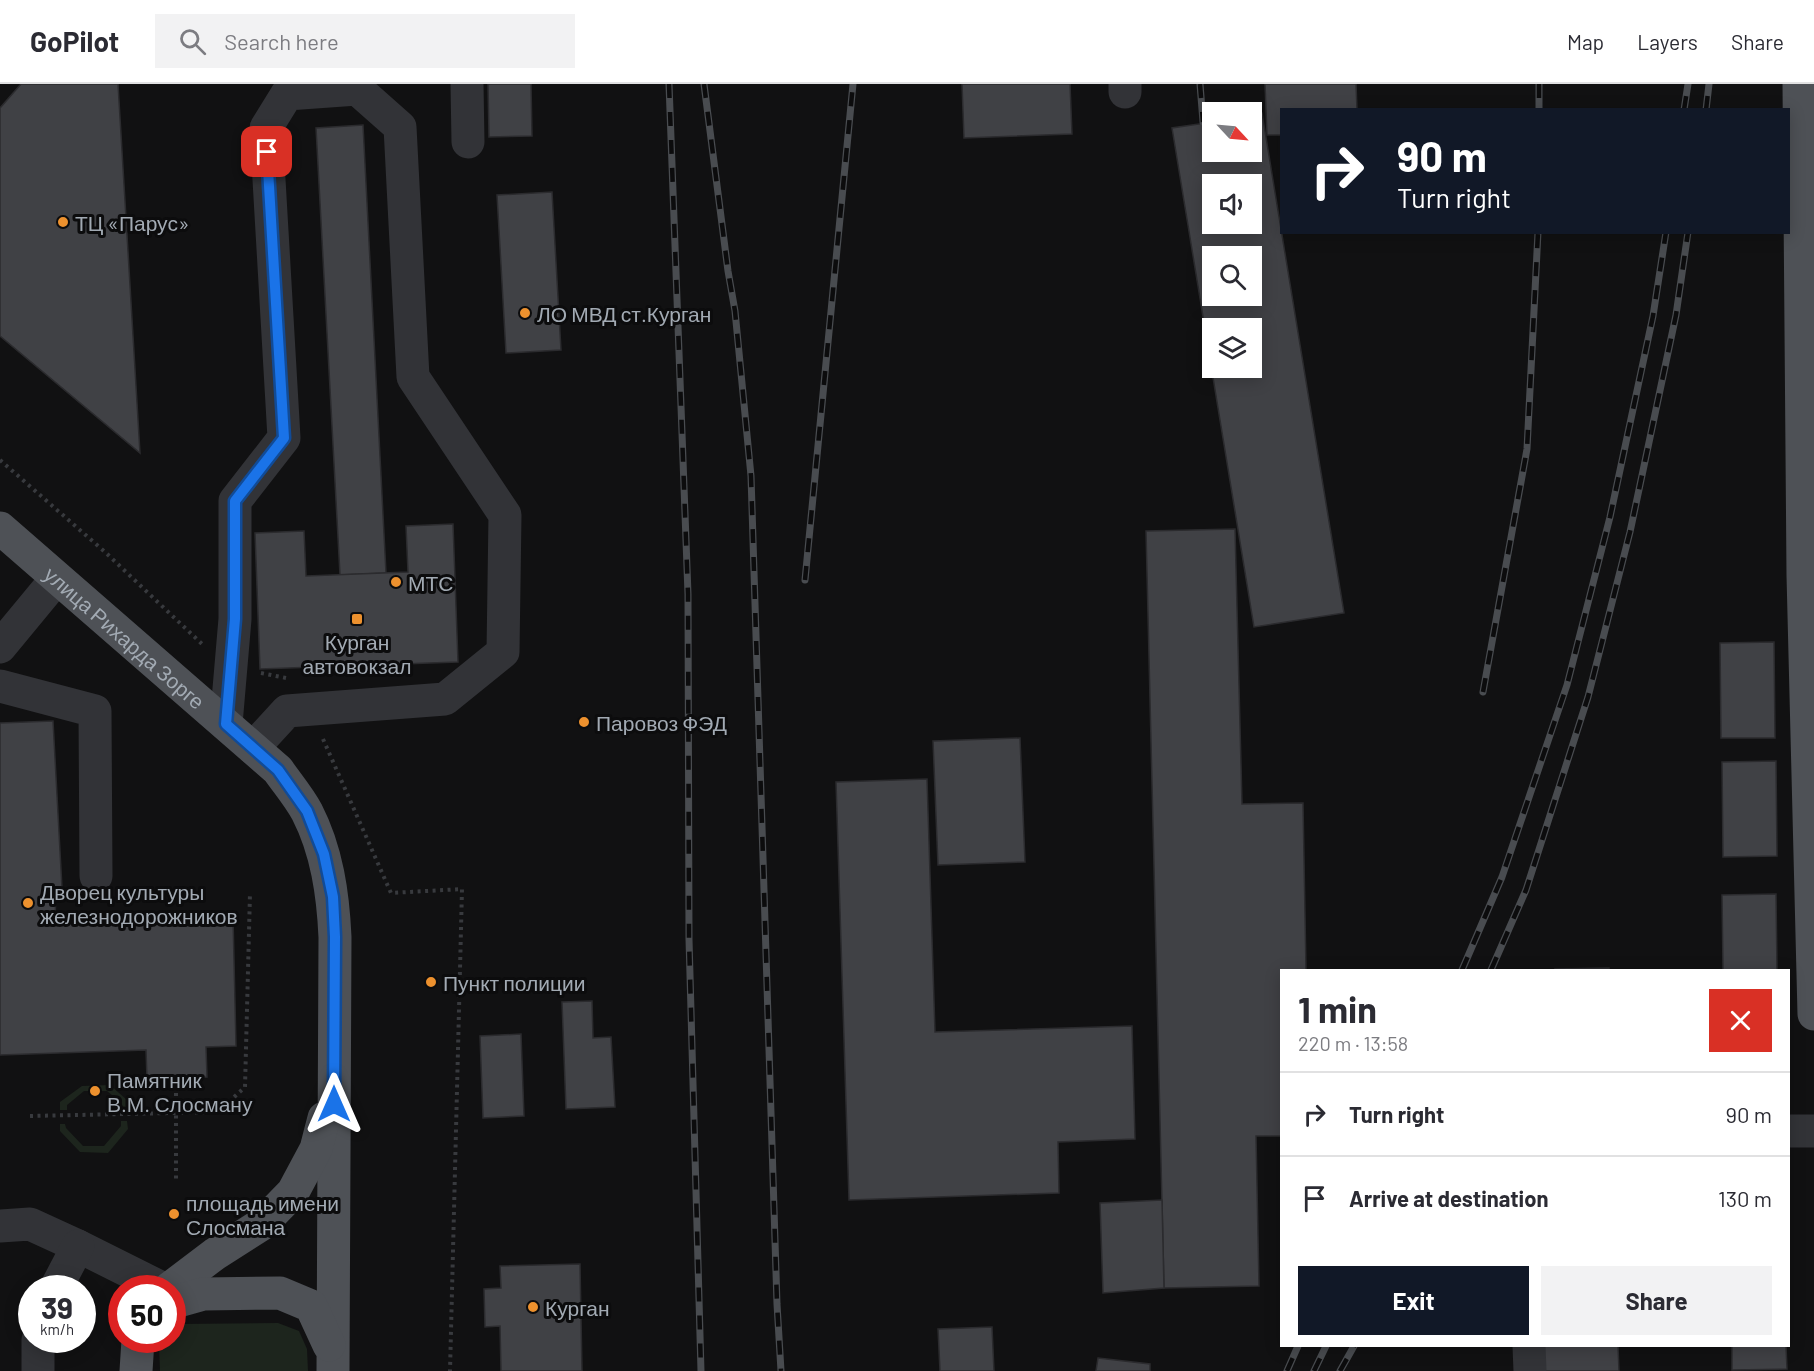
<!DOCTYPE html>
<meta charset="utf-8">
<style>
:root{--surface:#fff;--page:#f2f2f3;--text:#2b2b33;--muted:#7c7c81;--line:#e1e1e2;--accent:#111827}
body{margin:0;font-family:Barlow,sans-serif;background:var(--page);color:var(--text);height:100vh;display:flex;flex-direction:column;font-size:22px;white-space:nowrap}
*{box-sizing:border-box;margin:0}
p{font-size:20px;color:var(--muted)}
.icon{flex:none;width:33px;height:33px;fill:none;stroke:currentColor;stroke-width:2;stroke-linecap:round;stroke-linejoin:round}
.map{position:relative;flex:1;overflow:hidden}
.drawer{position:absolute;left:1280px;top:885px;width:510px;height:378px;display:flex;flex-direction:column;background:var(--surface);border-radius:0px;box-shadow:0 3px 15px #0003}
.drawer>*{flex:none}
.banner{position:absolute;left:1280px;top:24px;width:510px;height:126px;border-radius:0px;box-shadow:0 3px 15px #0003;background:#111827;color:#fff;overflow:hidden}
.needle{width:39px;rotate:116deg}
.controls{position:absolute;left:1202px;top:18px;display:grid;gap:12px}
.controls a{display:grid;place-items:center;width:60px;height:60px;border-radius:0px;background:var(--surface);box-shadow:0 3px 15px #0003;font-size:30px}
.speed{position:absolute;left:18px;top:1191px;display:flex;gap:12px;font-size:30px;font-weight:700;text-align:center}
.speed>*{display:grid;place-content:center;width:78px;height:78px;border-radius:50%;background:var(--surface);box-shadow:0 3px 15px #0003;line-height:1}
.speed small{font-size:15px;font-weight:400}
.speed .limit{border:9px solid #d22;background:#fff;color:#111}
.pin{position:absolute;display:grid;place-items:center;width:51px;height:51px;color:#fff;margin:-26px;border-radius:12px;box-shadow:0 3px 9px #0006}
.me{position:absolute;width:66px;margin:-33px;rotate:0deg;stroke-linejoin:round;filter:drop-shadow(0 0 4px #0008)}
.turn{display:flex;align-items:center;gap:21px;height:126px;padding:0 18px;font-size:27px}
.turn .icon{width:78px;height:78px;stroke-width:2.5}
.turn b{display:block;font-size:42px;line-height:51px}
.round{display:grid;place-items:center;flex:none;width:63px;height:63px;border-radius:0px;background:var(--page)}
.headline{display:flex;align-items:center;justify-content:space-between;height:102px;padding:0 18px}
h1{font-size:36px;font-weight:700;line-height:45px}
.action{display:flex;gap:12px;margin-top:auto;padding:12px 18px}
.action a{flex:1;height:69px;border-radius:0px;background:var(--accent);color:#fff;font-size:24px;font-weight:700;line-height:69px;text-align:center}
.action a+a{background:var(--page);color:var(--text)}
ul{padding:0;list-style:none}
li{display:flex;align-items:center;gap:18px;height:84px;padding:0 18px;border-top:2px solid var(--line)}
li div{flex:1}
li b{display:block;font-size:22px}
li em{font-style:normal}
header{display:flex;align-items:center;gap:36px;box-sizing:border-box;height:84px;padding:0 30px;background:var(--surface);border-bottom:2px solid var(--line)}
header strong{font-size:28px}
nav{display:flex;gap:33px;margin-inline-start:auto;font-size:21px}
.search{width:420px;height:54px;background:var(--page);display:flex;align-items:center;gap:15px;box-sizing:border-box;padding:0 21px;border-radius:0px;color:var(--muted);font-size:22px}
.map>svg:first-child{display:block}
.green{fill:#1d251d}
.building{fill:#404145;stroke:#2b2b2e;stroke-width:1.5;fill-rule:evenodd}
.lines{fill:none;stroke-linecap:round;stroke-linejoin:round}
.path{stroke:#383a3e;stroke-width:4;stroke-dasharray:3 4.5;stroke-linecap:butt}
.minor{stroke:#323337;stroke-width:33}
.major{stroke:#4e5156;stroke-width:33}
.rail-casing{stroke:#494c50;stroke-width:7}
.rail{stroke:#0c0c0d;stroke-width:4.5;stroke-dasharray:14;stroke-linecap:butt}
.route-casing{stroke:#114b97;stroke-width:15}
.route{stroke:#1a73e8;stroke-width:10}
.poi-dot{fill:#ed912e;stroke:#0c0c0d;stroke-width:2}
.labels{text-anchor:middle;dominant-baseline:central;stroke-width:6;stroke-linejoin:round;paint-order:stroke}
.poi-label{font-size:21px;fill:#a2aab3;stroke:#0c0c0d;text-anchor:start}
.street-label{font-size:21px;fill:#a2aab3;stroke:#0c0c0d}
</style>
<header>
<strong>GoPilot</strong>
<div class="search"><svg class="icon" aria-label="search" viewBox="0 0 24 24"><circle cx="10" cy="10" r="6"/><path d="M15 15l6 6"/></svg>Search here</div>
<nav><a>Map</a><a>Layers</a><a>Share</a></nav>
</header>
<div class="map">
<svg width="1814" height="1287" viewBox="0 0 1814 1287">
<rect width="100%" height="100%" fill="#111112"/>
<g class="green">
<polygon points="110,1001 128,1017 128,1023 122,1024 122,1019 107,1007 84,1007 67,1021 67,1026 60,1026 60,1018 82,1002"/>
<polygon points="121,1037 127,1037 128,1045 108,1069 80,1068 60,1047 60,1040 65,1040 66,1044 83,1062 104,1062 121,1042"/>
<polygon points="278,1239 299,1247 307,1265 308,1287 160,1287 159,1259 161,1256 172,1256 173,1243 179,1240"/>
</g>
<g class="building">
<polygon points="21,0 118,0 140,369 0,252 0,24"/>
<polygon points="488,0 531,0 532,52 489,53"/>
<polygon points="962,0 1070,0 1072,50 964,54"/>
<polygon points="1265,0 1356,0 1357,26 1281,26 1281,51 1267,51"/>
<path d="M1262,29L1344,529L1254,543L1172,44L1212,38V68H1251V31ZM1212,100H1251V140H1212ZM1212,172H1251V212H1212ZM1212,244H1251V284H1212Z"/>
<polygon points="363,41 386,489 340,491 316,44"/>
<polygon points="552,108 561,266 506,269 497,111"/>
<polygon points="453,440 458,578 260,585 255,449 304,447 306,492 408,488 406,442"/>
<polygon points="1235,445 1242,720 1303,719 1306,886 1281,886 1281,1052 1256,1052 1259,1202 1164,1204 1146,447"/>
<polygon points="1774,558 1775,654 1721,654 1720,559"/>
<polygon points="53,637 62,804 56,805 55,839 233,833 236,962 206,963 207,993 147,995 146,966 0,971 0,639"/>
<polygon points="1020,654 1025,778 938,781 933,657"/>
<polygon points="1776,677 1777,772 1723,773 1722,678"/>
<polygon points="927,695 935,948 1132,942 1135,1055 1058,1058 1059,1109 849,1116 836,698"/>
<polygon points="1776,810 1777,886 1723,886 1722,811"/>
<polygon points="1609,884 1609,886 1555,886 1555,885"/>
<polygon points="592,917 593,954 611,953 615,1023 566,1025 562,918"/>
<polygon points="521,950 524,1032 483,1034 480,952"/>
<polygon points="1162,1116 1164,1204 1103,1209 1100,1119"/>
<polygon points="580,1180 582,1287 501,1287 500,1242 485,1243 484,1205 501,1204 500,1182"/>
<polygon points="992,1243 994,1287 940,1287 938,1245"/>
<polygon points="1537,1262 1618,1262 1619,1287 1538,1287"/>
<polygon points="1732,1262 1786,1262 1787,1285 1732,1286"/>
<polygon points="1098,1274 1150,1280 1150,1287 1096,1287"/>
</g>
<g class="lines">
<g class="path">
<polyline points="0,376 105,468 202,560"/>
<polyline points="261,589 286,594"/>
<polyline points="323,655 391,809 462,805 450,1287"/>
<polyline points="176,994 176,1095"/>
<polyline points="30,1032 218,1028 245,1003 250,809"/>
</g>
<g class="minor">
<polyline points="467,0 468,58"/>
<polyline points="1125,8 1125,0"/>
<polyline points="0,563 57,494"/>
<polyline points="0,602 95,627 96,792"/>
<polyline points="226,640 235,535 235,417 284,354 266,44 287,10 357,5 400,43 413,293 505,431 503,568 445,615 287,627 253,664"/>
<polyline points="1788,1047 1814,1047"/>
<polyline points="0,1142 30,1140 78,1162 162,1204"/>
<polyline points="56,1204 78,1162"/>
<polyline points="38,1256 38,1287"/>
<polyline points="1529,1262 1530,1287"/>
</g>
<g class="major">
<polyline points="1799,0 1803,491 1814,930"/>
<path id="s1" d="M0,444L278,686C287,699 299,713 307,728C327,767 333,810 335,853L333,1287"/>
<polyline points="170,1204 215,1170 262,1140 293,1108 316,1065 324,1034"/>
<polyline points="172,1221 178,1217 203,1210 280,1209 311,1222 329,1261"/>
<polyline points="136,1287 138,1256"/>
</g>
<defs>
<g id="rail">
<polyline points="669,0 688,510 689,855 701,1287"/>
<polyline points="704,0 728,187 735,227 751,392 777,1220 781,1287"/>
<polyline points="1200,0 1203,38"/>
<polyline points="1539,0 1539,26"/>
<polyline points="1684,26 1688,0"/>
<polyline points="1706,26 1709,0"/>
<polyline points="805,496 853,0"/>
<polyline points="1483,608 1527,365 1538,148"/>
<polyline points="1462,886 1502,793 1567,601 1610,433 1653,232 1666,148"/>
<polyline points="1491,886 1526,806 1588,613 1630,448 1676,231 1688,148"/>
<polyline points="1287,1287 1298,1262"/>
<polyline points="1314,1287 1326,1262"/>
<polyline points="1340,1287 1354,1262"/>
</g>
</defs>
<use href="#rail" class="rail-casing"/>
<use href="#rail" class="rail"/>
</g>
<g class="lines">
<defs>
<polyline id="route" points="267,68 284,354 235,417 235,535 226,640 278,686 307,727 324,770 333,813 335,853 334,1020"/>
</defs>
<use href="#route" class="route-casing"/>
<use href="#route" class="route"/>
</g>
<g class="poi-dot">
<circle cx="63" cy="138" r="6"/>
<circle cx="525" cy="229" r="6"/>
<circle cx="396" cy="498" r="6"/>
<rect x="351" y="529" width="12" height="12" rx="3"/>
<circle cx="584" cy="638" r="6"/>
<circle cx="28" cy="819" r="6"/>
<circle cx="431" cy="898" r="6"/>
<circle cx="95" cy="1007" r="6"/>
<circle cx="174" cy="1130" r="6"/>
<circle cx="533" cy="1223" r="6"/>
</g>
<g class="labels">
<g class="poi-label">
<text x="75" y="138">ТЦ «Парус»</text>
<text x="537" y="229">ЛО МВД ст.Курган</text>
<text x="408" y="498">МТС</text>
<text x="357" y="557" text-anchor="middle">Курган<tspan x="357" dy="24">автовокзал</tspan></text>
<text x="596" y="638">Паровоз ФЭД</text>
<text x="40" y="807">Дворец культуры<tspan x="40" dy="24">железнодорожников</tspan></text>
<text x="443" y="898">Пункт полиции</text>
<text x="107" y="995">Памятник<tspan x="107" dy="24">В.М. Слосману</tspan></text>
<text x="186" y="1118">площадь имени<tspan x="186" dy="24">Слосмана</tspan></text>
<text x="545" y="1223">Курган</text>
</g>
<g class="street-label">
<text stroke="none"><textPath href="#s1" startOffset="166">улица Рихарда Зорге</textPath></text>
</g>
</g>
</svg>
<div class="controls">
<a><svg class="needle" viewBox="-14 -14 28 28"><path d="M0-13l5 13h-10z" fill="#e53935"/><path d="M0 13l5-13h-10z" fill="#7c7c81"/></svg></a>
<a><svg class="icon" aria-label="sound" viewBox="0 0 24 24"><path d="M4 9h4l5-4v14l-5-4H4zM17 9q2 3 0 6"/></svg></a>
<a><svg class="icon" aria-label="search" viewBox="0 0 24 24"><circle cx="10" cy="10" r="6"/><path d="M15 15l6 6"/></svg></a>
<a><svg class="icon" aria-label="layers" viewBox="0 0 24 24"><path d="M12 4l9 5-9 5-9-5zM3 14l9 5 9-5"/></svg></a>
</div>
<div class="speed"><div>39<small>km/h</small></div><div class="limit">50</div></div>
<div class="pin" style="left:267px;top:68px;background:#d93025"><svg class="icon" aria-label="arrive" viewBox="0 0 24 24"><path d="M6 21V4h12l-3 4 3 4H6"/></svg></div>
<svg class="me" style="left:334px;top:1020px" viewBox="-20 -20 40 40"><path d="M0-17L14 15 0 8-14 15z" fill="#1a73e8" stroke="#fff" stroke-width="4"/></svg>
<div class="banner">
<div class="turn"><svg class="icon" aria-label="right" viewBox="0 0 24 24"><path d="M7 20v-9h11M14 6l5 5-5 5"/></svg><div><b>90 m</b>Turn right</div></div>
</div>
<section class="drawer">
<div class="headline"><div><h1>1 min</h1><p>220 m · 13:58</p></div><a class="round" style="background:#d93025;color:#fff"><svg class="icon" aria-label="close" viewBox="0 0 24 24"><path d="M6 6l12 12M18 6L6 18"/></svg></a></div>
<ul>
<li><svg class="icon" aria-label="right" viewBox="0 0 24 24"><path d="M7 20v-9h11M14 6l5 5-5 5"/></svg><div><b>Turn right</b></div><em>90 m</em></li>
<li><svg class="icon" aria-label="arrive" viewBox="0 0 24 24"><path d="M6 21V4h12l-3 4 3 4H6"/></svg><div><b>Arrive at destination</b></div><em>130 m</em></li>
</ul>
<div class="action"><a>Exit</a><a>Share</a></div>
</section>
</div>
